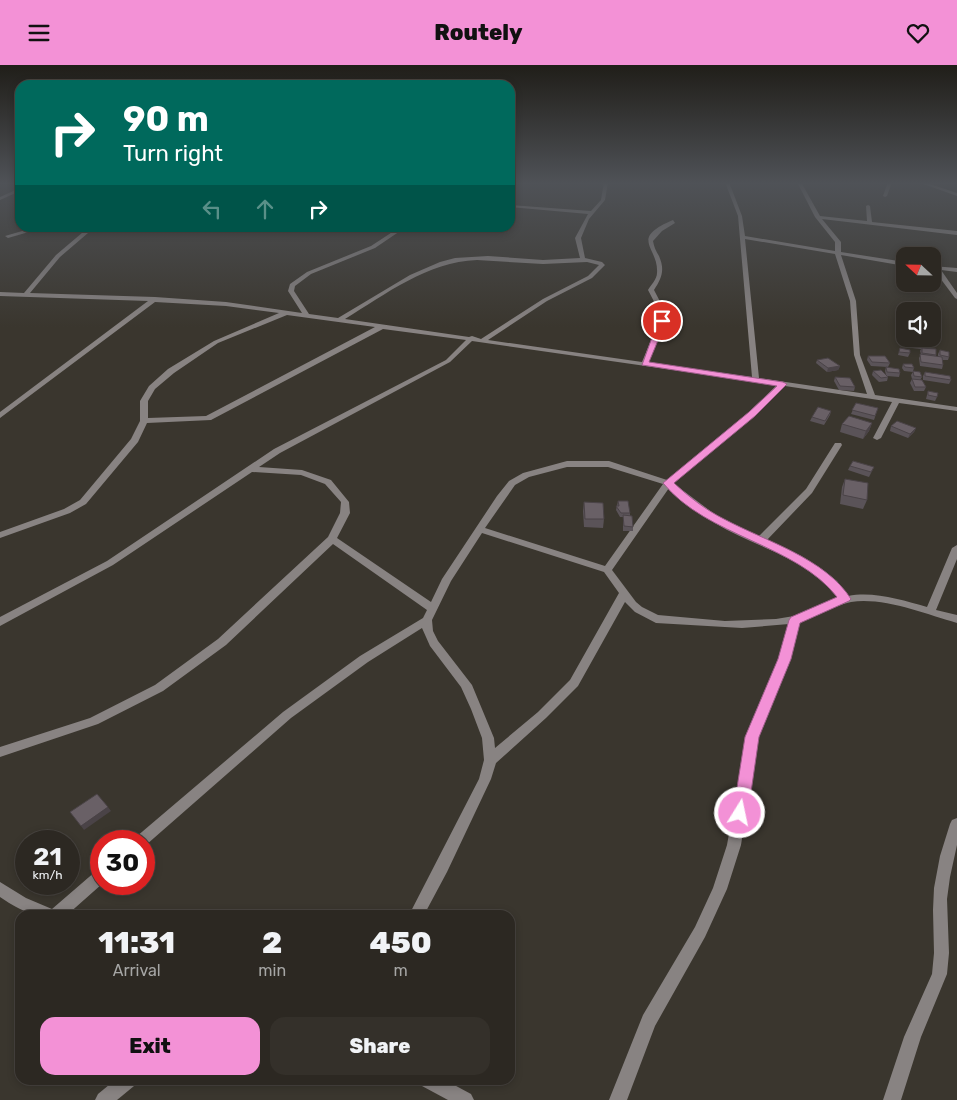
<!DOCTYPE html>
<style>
:root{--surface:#2c2822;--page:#34302a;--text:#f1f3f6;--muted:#a6a6a5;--line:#484440;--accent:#f391d6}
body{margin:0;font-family:Rubik,sans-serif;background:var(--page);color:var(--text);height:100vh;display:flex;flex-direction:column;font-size:19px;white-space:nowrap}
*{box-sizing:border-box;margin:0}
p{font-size:16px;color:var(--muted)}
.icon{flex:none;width:28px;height:28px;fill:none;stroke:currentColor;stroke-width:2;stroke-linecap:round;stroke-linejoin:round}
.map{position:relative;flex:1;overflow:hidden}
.details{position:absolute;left:15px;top:845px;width:500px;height:175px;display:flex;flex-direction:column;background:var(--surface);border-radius:15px;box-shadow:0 2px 8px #0003,0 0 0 1px var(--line)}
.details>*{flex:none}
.top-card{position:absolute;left:15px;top:15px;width:500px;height:152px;border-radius:15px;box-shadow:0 2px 8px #0003,0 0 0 1px var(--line);background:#00695c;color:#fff;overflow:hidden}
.needle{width:32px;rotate:292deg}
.buttons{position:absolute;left:896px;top:182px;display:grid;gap:10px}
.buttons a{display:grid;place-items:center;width:45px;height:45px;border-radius:10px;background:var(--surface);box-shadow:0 2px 8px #0003,0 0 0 1px var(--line);font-size:25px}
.speed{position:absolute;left:15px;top:765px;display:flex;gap:10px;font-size:25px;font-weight:700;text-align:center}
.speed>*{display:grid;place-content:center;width:65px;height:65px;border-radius:50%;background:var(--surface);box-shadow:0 2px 8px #0003,0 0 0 1px var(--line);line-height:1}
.speed small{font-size:12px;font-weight:400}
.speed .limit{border:8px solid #d22;background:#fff;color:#111}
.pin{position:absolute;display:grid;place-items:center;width:42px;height:42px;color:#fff;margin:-21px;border:2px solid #fff;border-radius:50%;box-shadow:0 1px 5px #0007}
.me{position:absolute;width:55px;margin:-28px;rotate:10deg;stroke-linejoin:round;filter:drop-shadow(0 0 4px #0008)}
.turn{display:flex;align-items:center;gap:18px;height:105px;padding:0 25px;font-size:22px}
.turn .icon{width:65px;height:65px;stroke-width:2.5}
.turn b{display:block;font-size:35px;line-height:42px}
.lanes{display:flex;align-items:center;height:48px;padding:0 25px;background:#0003;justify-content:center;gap:25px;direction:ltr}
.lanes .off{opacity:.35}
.eta{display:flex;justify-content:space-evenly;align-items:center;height:85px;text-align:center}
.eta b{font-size:30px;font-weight:800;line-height:35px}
.button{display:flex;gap:10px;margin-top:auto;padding:10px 25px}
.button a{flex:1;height:58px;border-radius:15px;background:var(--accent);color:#111;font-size:20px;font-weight:800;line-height:58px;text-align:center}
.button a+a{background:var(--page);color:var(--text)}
header{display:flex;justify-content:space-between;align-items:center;height:65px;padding:0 25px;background:var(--accent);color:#111;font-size:22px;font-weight:800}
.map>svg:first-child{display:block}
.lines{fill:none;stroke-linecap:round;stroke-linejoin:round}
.street{fill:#888382;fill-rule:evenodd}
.wall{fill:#5a5358}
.shaded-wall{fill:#4a4347}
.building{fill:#696066;stroke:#4a4347}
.route{fill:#f391d6;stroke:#9e5e8b}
</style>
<header><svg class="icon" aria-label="menu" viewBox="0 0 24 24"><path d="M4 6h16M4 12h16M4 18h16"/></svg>Routely<svg class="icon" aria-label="heart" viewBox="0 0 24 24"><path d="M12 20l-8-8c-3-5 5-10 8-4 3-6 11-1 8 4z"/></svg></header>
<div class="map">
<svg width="957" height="1035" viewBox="0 0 957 1035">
<rect width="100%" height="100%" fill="#3a362e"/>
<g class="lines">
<g class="street">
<polygon points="510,117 514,117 512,123 510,124"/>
<path d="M604,117H608L605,135L589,154L581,173L585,193L602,197L605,200L592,213L547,236L488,275L642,297L659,256L660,248L648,225C651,220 657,214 657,208C659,182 628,174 673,155L675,158L662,166L653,176C654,182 656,186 659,191C665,205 662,213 654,225L666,248L665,256L648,298L752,312L738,151L725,117H729L742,151L745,171L835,186V177L815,152L797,117H801L820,151L867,156L866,141L868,140L870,141L872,157L957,166V170L822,154L841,177V187L905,197V201L841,190L856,236L860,290L875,330L957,342V346L899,338L881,373L877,375L873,373L892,337L785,321L755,351L673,418L721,454L758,472L806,424L835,378H841L842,380L812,428L766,476L819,502L837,516L848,531C874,526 902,535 927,542L952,483L957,480V494L936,545L957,550V558C925,549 884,532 851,537C833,541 817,552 800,557L791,594L758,673L741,780L727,824L705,872L655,961L627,1035H609L643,950L695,862L713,823L727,780L746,673L779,594L789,559L742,563L656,558L635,547L625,537L578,621L546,653L496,698L491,714L447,807L424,850H409L479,714L484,695L482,673L471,644L461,622L430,581L422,563L368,597L291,653L146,780L144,781V776H134L136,772L283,647L360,591L423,553L427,545L333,479L226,580L163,626L98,659L0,692V682L90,653L155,620L218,574L328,472L340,448L341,437L325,419L301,410L252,407L113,500L0,561V552L107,496L274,384L446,295L466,275L383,264L211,355L147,358L138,377L86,439L70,448L0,473V467L64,444L80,435L131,374L140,356V336L149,321L168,304L214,276L279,248L226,241L155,237L0,353V347L148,236L0,231V227L24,228L56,190L89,162H95L60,192L30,228L155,232L226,237L302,248L288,226L290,219L307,207L371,181L400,162H406L375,183L311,209L295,221L294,226L309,249L338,253L410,210L440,197L455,193L488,191L543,195L580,193L575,173L588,149L510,142V140L591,146L601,135ZM745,174L835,189L850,236L854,290L867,329L759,313ZM477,195L543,199L587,197L599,200L588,211L543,234L481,274L472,271L469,272L345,254C386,229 427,197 477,195ZM287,250L375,262L206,351L148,353V336L155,324L174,308L218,278ZM472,276L777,320L749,347L667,415L609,396H567L523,408L509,416L497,431L442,514L431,537L337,473L350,448L349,437L331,415L302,405L259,402L280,388L450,297ZM567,402H608L663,419L605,501L485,463L515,420L529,412ZM669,423C684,434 699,448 715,458C756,483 809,493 839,533L800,550L776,554L725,556L658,550L642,542L636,537L612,505ZM482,468L604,507L619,528L570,615L538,647L495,683L494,673L472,620L438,576L433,566L432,555L451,516Z"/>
<polygon points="888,117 892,117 887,131 885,132 883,131"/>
<polygon points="918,117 924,117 957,128 957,131"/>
<polygon points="20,123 20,126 0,135 0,132"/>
<polygon points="36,162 46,162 8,173 5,171"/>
<polygon points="932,201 957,203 957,207 941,205 957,228 957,234 955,233 934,205 932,205"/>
<polygon points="957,753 957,780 950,812 947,834 949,888 947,909 921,972 901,1035 883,1035 904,972 932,909 934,888 933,845 934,823 940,791 950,759 952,755"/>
<path d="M101,805L102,819L67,850C34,850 28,851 0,832V817L26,833L52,844L96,806Z"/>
<polygon points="115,1015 136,1015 134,1021 117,1035 95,1035 98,1029"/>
<polygon points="420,1015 445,1015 471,1029 474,1035 448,1035 422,1021"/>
</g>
</g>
<g class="wall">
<polygon points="913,274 923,274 922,283 936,290 936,291 938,292 938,289 940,285 949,292 948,295 942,295 943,300 942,304 920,301 919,293 921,289 920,286 921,284 912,283"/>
<polygon points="900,283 910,288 908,292 898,290"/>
<polygon points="868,291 890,298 888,302 871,301 867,295"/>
<polygon points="817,295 840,301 838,305 827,307 816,298"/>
<polygon points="903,299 914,303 913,306 922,312 920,315 926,322 924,326 914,326 910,318 912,314 911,310 913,307 904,306 902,303"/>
<polygon points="886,302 900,308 899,312 887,311 888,312 887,316 879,317 872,310 873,306 886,310 885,306"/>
<polygon points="925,307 951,315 949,319 923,315 923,311"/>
<polygon points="835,312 855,322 854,326 839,325 834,316"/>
<polygon points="928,326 937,332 935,336 926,334"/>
<polygon points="856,338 878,343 874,355 851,349"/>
<polygon points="831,346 830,350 824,360 810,356 812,352"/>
<polygon points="872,358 869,366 863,374 840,367 842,359"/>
<polygon points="891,361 916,363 914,367 908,373 890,366"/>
<polygon points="850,401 874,402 869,412 848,405"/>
<polygon points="845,414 867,435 863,444 840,439 842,422"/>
<polygon points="618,436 630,448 630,451 633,462 633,466 623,466 623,452 620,452 616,445"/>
<polygon points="584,437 604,454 603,463 584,462 583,446"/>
</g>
<g class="shaded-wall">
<polygon points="840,301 838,305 827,307 828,303"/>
<polygon points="872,358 869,366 863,374 866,366"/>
<polygon points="916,363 914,367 908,373 910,369"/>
<polygon points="108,742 111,746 84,765 81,761"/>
</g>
<g class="building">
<polygon points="913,274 923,274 923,280 913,279"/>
<polygon points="900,283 910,285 910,288 899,287"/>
<polygon points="922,283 936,284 936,290 922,288"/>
<polygon points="940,285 949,287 949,292 940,290"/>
<polygon points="920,289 942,292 943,300 921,297"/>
<polygon points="868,291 885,291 890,298 872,297"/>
<polygon points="828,293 840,301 828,303 817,295"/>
<polygon points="903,299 912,299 914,303 905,302"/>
<polygon points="886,302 899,304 900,308 887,307"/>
<polygon points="881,305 888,312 881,313 873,306"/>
<polygon points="913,306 920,307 922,312 914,311"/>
<polygon points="925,307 950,311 951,315 925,311"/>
<polygon points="835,312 850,313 855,322 840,321"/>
<polygon points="912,314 922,315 926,322 915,322"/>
<polygon points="928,326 938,328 937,332 928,330"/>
<polygon points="856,338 878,343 875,351 852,345"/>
<polygon points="818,342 831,346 825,356 812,352"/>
<polygon points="849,351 872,358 866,366 842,359"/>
<polygon points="897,356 916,363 910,369 891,361"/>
<polygon points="853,396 874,402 871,407 850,401"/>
<polygon points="845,414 868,418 867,435 843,430"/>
<polygon points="618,436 628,436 630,448 621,448 616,441 619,441"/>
<polygon points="584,437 603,438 604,454 585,454"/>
<polygon points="623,450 632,451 633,462 624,461"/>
<polygon points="97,729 108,742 81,761 70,747"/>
</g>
<linearGradient id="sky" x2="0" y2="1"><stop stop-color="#201e19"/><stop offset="0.45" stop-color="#4f5257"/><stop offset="1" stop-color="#4f5257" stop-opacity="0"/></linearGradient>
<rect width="957" height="262" fill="url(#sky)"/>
<path class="route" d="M662,254L666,256L649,297L783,317L787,319L755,351L674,418C689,432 706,445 724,454C765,476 825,493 851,534L849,536L800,558L791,594L759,672L748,748L746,753L740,754L735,753L733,748L745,672L778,594L789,555L791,552L837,532C796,479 707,472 663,418L749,347L777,321L642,300L658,256Z"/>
</svg>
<div class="buttons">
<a><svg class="needle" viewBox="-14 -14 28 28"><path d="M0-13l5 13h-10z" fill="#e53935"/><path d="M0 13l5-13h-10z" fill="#a6a6a5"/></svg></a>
<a><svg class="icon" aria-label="sound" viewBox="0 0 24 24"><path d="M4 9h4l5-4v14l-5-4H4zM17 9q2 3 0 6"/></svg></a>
</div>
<div class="speed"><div>21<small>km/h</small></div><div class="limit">30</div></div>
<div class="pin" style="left:662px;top:256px;background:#d93025"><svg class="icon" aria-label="arrive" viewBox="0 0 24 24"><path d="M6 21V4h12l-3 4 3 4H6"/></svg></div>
<svg class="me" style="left:740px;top:748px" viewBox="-20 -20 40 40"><circle r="17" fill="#f391d6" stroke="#fff" stroke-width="3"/><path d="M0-11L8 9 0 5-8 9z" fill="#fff"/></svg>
<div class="top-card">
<div class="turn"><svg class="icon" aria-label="right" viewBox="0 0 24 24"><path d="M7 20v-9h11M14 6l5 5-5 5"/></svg><div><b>90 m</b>Turn right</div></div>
<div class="lanes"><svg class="icon off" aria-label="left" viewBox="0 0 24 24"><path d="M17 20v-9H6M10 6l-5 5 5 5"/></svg><svg class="icon off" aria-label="ahead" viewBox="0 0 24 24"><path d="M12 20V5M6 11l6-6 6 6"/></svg><svg class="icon" aria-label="right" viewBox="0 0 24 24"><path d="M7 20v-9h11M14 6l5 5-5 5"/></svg></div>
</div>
<section class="details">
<div class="eta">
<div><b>11:31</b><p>Arrival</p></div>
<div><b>2</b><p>min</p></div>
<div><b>450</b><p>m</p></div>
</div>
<div class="button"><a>Exit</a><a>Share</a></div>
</section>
</div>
